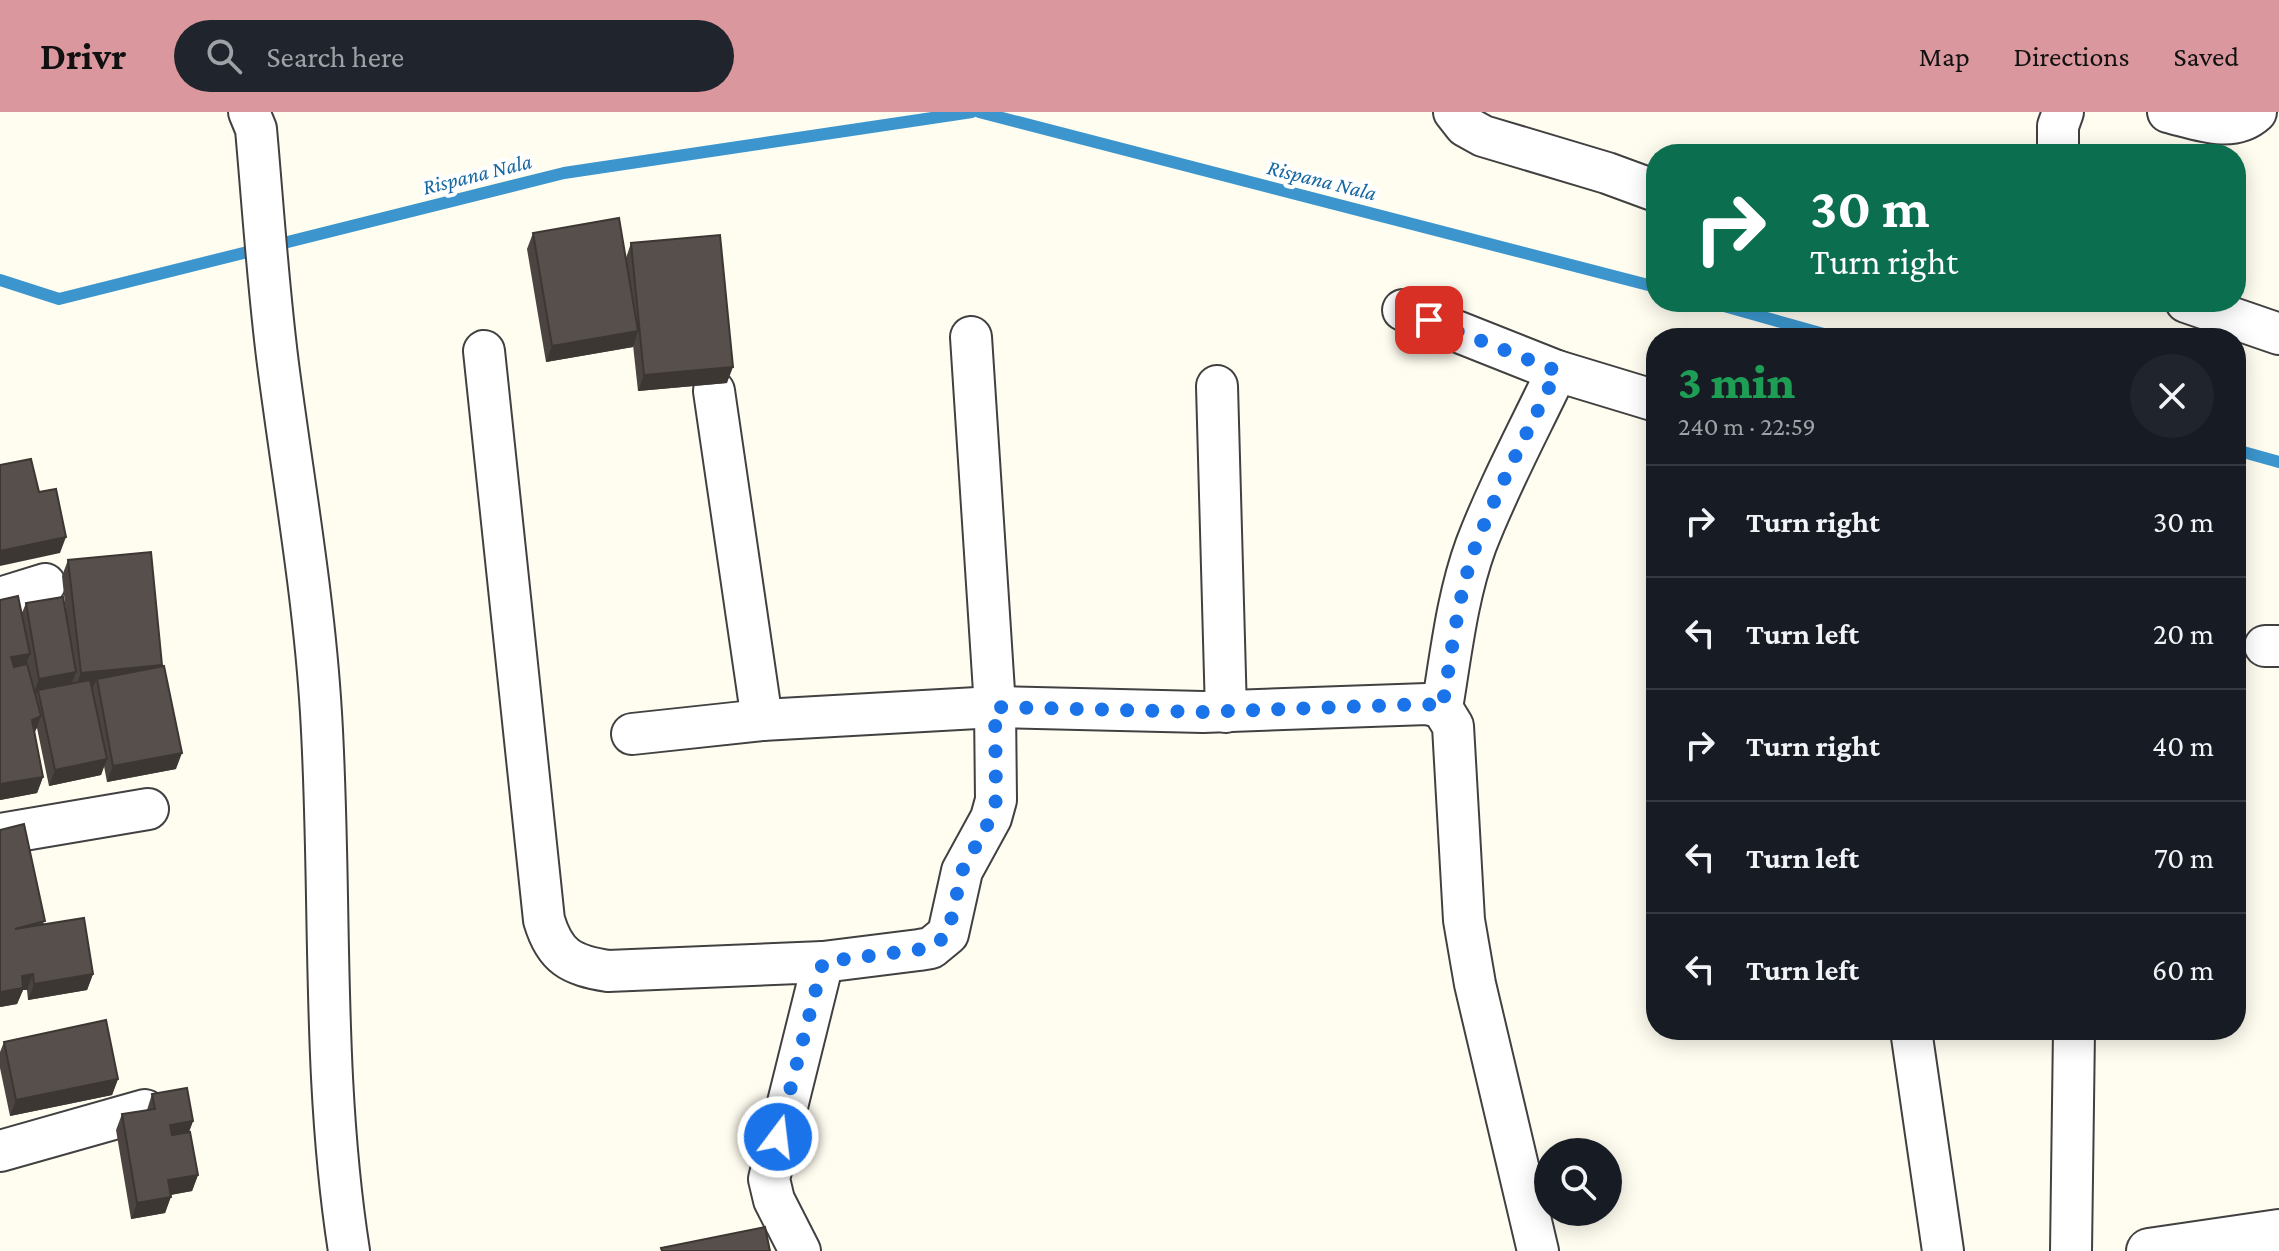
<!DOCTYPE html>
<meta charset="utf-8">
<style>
:root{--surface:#171b24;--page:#20242c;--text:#f1f3f6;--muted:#9ea1a6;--line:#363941;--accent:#da979d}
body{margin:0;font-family:"Crimson Pro",serif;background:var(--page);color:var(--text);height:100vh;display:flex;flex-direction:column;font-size:30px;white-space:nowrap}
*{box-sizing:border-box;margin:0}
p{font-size:26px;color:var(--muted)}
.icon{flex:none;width:44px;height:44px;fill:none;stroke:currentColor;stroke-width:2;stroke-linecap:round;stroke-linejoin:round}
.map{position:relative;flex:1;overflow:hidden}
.panel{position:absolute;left:1646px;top:216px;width:600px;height:712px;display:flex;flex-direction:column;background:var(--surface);border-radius:32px;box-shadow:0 4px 20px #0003}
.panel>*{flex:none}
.guide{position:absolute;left:1646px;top:32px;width:600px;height:168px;border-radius:32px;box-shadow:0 4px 20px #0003;background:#0b6e4f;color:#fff;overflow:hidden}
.fabs{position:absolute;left:1534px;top:1026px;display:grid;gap:16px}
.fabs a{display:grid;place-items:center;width:88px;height:88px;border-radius:50%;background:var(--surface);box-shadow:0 4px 20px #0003;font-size:40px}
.pin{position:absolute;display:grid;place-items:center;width:68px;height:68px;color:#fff;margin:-34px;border-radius:16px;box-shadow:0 4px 12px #0006}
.me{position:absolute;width:88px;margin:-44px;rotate:15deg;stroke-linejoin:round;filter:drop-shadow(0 0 6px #0008)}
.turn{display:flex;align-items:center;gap:28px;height:168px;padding:0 32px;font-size:36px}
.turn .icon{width:104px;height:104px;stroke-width:2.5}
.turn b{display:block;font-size:56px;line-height:68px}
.round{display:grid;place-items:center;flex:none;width:84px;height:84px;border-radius:42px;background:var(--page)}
.head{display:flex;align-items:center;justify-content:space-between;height:136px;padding:0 32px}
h1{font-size:48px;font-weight:800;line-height:60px;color:#1e9e55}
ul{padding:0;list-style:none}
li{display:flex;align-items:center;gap:24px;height:112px;padding:0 32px;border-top:2px solid var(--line)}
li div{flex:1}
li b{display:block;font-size:30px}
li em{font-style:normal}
header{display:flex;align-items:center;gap:48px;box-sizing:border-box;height:112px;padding:0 40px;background:var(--accent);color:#111}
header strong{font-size:38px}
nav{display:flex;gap:44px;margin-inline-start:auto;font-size:28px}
.search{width:560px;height:72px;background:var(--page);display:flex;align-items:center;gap:20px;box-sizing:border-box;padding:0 28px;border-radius:44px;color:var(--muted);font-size:30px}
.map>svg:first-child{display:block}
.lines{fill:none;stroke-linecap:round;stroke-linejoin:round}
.stream{stroke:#3c96cd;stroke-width:12}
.minor-casing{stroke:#414141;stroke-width:44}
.tertiary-casing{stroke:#414141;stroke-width:48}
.minor{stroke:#fff;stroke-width:40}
.tertiary{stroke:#fff;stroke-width:44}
.wall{fill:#4b4440}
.shaded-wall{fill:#3d3734}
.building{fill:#574f4b;stroke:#3d3734;stroke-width:2}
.route{stroke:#1a73e8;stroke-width:14;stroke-dasharray:0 25.2}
.labels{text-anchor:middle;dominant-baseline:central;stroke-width:8;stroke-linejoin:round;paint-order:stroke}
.water-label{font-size:22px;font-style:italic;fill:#1767a0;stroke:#fff}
</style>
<header>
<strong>Drivr</strong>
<div class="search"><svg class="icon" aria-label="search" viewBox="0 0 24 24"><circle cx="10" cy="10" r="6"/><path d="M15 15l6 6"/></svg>Search here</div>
<nav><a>Map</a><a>Directions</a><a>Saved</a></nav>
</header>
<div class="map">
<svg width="2279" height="1139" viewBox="0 0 2279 1139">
<rect width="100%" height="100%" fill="#fffcf0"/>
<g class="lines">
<g class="stream">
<polyline points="979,0 1656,175"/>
<polyline points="0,168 59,187 564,61 972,0"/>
<polyline points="1710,190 1838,226"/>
<polyline points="2236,338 2279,350"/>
</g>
<defs>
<g id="minor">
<path d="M249,0L256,17C263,95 268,174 278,252C293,368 314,484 321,601C332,780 321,961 349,1139"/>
<polyline points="1454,0 1465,14 1483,24 1607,61 1656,79"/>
<path d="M2168,0C2197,7 2232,22 2256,0"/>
<polyline points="2058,42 2058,14 2063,0"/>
<polyline points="2186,190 2279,222"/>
<polyline points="1403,198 1557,259 1656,289"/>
<path d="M484,239L544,808C555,845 571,853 608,859L823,850L769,1067L774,1088L800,1139"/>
<polyline points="1217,274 1226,600"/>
<polyline points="714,279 762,608"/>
<polyline points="0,486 45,472"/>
<polyline points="2265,534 2279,534"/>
<path d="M1442,596C1451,542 1457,485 1476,433C1499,373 1530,316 1557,259"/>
<polyline points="632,622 762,608 995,595 1203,600 1427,592 1442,596 1453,614 1464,808 1475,872 1538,1139"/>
<polyline points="0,722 148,697"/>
<polyline points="823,850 919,838 931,836 948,822 962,759 991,706 996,688 995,595 971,225"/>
<polyline points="1911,918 1943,1139"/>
<polyline points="0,1039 145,998"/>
<polyline points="2071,1139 2074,918"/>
</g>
<polyline id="tertiary" points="2149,1139 2279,1120"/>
</defs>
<use href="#minor" class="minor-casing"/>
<use href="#tertiary" class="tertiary-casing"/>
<use href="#minor" class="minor"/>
<use href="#tertiary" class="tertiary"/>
</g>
<g class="wall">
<polygon points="533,121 626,146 631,131 727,271 638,279 633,233 633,235 546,250 527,137"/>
<polygon points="68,448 162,553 176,657 107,670 104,654 101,663 49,674 37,616 34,620 43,665 37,681 0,688 0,488 22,501 26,491 67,511 62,464"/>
<polygon points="0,718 44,812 93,862 87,878 28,888 27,878 23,878 17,892 0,895"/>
<polygon points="4,930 118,967 112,983 10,1004 0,956 0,940"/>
<polygon points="152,982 193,1009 189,1020 198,1063 192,1079 171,1083 165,1101 131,1107 116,1018 122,1002 147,998"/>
</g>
<g class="shaded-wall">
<polygon points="638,219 633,235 546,250 552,234"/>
<polygon points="733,255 727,271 638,279 644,263"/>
<polygon points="66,425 60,441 0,454 0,439"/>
<polygon points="30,542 24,558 5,561 11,545"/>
<polygon points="162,553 157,569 97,567 93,575 75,577 81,561"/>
<polygon points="76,560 70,577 38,578 36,583 33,583 39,567"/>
<polygon points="41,604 35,620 26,624 32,608"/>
<polygon points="182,641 176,657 107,670 113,654"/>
<polygon points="107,647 101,663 49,674 55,658"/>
<polygon points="43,665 37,681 0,688 0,672"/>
<polygon points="33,862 27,878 23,878 17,892 0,895 0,880 22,864"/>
<polygon points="93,862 87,878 28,888 34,872"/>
<polygon points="118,967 112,983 10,1004 16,988"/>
<polygon points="193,1009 187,1025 164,1029 170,1013"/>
<polygon points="198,1063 192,1079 163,1084 168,1068"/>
<polygon points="171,1085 165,1101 131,1107 137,1091"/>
</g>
<g class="building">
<polygon points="619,106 638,219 552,234 533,121"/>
<polygon points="720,123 733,255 644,263 631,131"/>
<polygon points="31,347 39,380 56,377 66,425 0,439 0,353"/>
<polygon points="151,440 162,553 81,561 68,448"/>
<polygon points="18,484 30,542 11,545 14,555 27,552 41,604 32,608 43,665 0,672 0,488"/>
<polygon points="63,485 76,560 39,567 26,491"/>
<polygon points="164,554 182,641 113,654 97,567"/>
<polygon points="90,568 107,647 55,658 38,578"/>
<polygon points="24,712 45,809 15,817 84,806 93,862 34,872 33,862 22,864 23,876 0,880 0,718"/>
<polygon points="106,908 118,967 16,988 4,930"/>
<polygon points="187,976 193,1009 170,1013 172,1023 190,1020 198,1063 168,1068 171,1085 137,1091 122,1002 155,997 152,982"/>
<polygon points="765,1115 770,1139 662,1139 661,1136"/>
</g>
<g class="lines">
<path class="route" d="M778,1025L823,850L931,836L948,822L962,759L991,706L996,688L995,595L1203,600L1427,592L1442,596C1452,542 1457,485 1476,433C1499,373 1530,316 1557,259L1429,208"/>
</g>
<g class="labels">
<g class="water-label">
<text transform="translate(477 62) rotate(-14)">Rispana Nala</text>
<text transform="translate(1322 68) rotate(14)">Rispana Nala</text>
</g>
</g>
</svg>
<div class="fabs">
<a><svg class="icon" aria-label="search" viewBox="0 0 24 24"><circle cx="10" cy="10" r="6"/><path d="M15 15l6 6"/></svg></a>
</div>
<div class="pin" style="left:1429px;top:208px;background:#d93025"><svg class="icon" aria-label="arrive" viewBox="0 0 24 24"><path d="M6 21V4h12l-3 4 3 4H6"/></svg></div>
<svg class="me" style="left:778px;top:1025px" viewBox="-20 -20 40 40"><circle r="17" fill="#1a73e8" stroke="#fff" stroke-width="3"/><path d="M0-11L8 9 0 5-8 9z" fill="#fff"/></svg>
<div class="guide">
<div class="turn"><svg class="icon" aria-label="right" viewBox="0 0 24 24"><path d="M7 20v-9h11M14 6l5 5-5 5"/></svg><div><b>30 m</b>Turn right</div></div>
</div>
<section class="panel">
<div class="head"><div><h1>3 min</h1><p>240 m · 22:59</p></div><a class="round"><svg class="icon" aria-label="close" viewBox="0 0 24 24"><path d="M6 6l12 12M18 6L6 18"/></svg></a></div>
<ul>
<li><svg class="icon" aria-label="right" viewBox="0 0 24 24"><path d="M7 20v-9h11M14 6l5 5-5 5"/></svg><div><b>Turn right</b></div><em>30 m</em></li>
<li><svg class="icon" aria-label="left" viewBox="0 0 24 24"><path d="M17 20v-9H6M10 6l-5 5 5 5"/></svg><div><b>Turn left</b></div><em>20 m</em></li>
<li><svg class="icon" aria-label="right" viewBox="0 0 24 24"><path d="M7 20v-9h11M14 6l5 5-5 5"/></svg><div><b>Turn right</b></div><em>40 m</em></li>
<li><svg class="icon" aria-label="left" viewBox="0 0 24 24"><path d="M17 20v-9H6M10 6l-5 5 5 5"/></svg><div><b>Turn left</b></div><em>70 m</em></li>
<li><svg class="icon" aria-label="left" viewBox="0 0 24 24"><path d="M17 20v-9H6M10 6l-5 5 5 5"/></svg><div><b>Turn left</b></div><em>60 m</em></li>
</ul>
</section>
</div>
